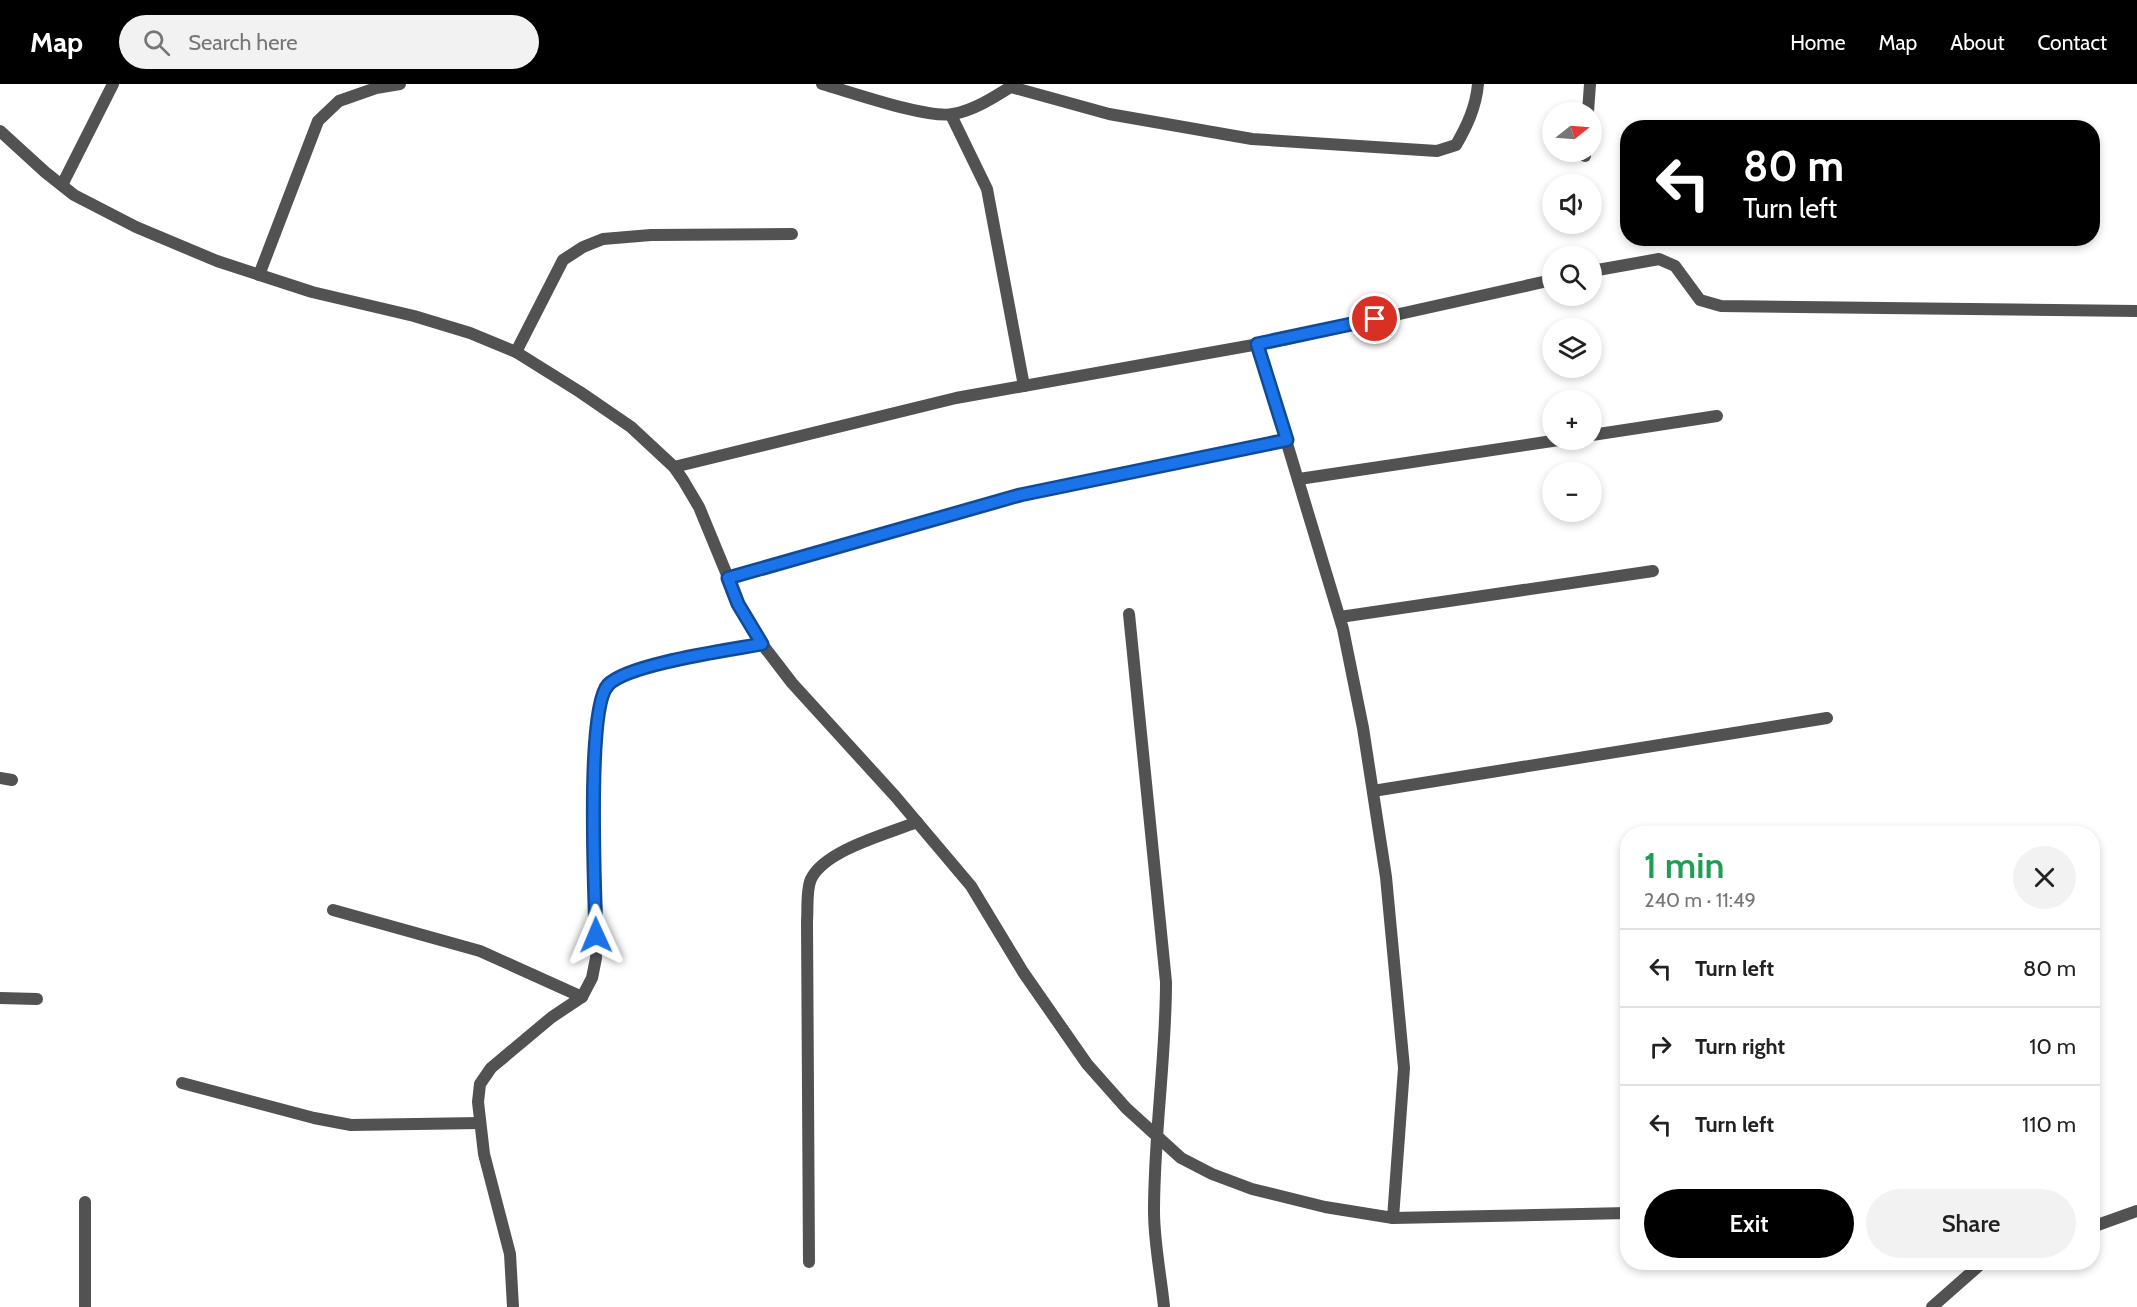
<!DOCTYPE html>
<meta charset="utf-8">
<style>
:root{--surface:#fff;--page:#f2f2f2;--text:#222;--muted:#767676;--line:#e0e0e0;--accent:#000}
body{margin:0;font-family:Cabin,sans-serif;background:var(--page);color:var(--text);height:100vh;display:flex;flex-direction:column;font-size:22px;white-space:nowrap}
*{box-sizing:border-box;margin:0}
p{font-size:20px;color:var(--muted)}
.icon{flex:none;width:33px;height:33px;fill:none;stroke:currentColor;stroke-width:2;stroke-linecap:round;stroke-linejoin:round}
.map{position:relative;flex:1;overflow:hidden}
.details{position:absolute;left:1620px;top:742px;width:480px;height:444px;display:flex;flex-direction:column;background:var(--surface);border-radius:24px;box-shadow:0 3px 9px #0003}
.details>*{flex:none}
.hud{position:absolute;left:1620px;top:36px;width:480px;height:126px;border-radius:24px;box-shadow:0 3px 9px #0003;background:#000;color:#fff;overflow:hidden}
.needle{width:39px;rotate:73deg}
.tools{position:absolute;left:1542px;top:18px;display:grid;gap:12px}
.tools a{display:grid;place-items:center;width:60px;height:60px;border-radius:50%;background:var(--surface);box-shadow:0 3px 9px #0003;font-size:30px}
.pin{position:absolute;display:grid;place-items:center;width:51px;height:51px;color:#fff;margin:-26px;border:3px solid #fff;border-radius:50%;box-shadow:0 2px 6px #0007}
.me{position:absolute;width:66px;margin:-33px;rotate:359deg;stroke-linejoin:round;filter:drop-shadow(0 0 4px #0008)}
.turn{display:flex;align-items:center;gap:21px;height:126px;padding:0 24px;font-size:27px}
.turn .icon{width:78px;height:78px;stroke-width:2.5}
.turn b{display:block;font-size:42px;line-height:51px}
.round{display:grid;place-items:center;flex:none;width:63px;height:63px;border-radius:32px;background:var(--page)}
.overview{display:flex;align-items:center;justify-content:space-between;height:102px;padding:0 24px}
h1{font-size:36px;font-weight:600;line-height:45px;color:#1e9e55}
.action{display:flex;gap:12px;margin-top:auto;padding:12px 24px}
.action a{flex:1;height:69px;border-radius:36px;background:var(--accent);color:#fff;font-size:24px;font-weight:600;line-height:69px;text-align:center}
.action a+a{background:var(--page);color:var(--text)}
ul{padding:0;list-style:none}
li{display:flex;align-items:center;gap:18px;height:78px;padding:0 24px;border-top:2px solid var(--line)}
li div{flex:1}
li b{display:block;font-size:22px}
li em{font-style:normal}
header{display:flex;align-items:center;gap:36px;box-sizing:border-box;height:84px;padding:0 30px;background:var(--accent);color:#fff}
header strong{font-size:28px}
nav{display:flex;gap:33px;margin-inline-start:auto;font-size:21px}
.search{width:420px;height:54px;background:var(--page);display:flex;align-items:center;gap:15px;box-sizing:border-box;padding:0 21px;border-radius:33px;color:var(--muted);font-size:22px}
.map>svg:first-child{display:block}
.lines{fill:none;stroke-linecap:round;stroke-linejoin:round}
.minor{stroke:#525252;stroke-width:12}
.route-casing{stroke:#114b97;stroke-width:15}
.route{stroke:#1a73e8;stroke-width:10}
</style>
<header>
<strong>Map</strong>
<div class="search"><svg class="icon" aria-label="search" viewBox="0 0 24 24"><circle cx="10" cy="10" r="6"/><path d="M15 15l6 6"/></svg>Search here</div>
<nav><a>Home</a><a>Map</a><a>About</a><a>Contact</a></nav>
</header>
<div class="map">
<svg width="2137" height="1223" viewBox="0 0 2137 1223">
<rect width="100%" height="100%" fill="#fff"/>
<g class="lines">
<g class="minor">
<path d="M822,0C851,8 927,35 953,30C975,26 996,12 1015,0"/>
<path d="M1011,3L1109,30L1252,55L1437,67L1456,61C1467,42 1476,23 1478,0"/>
<polyline points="1588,28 1590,0"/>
<polyline points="951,31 987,105 1024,302"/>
<polyline points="0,47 45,88 74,111 136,143 217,177 312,208 414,232 470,249 516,268 580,308 631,343 674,383 683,396 699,423 739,520 762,560 792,599 895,712 971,802 1023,888 1087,980 1126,1024 1181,1074 1212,1090 1252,1105 1325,1123 1393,1134 1628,1129"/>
<polyline points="1585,72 1585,68"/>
<polyline points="62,101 113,0"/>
<polyline points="1592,187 1659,175 1675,182 1700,216 1721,222 2137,227"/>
<polyline points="259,191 318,37 339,17 376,4 400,0"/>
<polyline points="1257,260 1343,545 1363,644 1386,793 1404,984 1393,1134"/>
<polyline points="516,268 563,176 583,163 603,155 651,151 792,150"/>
<polyline points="1592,351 1717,332"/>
<polyline points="674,383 956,314 1287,255 1552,196"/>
<polyline points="1299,395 1559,356"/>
<polyline points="727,494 1020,411 1287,355"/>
<path d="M1129,530L1166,898C1166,974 1154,1050 1154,1127C1154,1159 1161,1192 1164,1223"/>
<polyline points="1340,533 1653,487"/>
<polyline points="0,694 12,696"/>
<polyline points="1373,707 1827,634"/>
<polyline points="333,826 480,867 582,913"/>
<polyline points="0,914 37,915"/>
<polyline points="182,999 314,1034 351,1041 480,1039"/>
<polyline points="85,1118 85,1223"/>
<polyline points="2092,1143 2137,1127"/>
<path d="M809,1178L807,837C808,825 806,806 811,795C825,766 887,750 917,738"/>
<path d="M513,1223L510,1170L484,1070L478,1018L480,1000L491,984L552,933L582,913L592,894L596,874C595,831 585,624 608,601C628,580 730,566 762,560"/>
<polyline points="1932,1223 1982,1179"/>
</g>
</g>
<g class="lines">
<defs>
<path id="route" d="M596,851C595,811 586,624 608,601C627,580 730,566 762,560L738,520L728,494L1020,411L1287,356L1257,260L1375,235"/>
</defs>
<use href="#route" class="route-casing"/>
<use href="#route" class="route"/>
</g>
</svg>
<div class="tools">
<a><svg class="needle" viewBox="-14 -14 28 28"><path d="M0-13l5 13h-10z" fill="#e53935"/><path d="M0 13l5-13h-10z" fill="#767676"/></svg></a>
<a><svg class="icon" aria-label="sound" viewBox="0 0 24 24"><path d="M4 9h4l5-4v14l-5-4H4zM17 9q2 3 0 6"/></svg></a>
<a><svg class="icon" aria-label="search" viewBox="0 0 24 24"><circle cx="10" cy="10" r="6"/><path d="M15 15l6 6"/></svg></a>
<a><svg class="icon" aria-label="layers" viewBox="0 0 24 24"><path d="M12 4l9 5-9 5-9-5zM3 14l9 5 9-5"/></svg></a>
<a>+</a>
<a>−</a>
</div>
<div class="pin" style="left:1375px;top:235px;background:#d93025"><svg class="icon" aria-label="arrive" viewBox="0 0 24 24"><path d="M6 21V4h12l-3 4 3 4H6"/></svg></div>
<svg class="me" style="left:596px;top:851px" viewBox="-20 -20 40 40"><path d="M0-17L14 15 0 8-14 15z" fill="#1a73e8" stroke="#fff" stroke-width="4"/></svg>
<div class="hud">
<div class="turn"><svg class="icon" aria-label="left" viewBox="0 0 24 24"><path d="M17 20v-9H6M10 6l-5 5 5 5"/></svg><div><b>80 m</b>Turn left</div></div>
</div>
<section class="details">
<div class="overview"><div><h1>1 min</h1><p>240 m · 11:49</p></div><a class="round"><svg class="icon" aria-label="close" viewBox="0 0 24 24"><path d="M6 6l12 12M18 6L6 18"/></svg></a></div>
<ul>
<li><svg class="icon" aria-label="left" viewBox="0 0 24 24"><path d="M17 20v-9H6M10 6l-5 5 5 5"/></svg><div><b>Turn left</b></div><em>80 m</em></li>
<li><svg class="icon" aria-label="right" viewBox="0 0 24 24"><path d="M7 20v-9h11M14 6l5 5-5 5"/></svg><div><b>Turn right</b></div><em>10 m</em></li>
<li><svg class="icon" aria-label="left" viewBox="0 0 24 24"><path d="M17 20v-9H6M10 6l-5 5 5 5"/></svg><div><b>Turn left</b></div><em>110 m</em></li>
</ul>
<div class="action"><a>Exit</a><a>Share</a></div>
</section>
</div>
